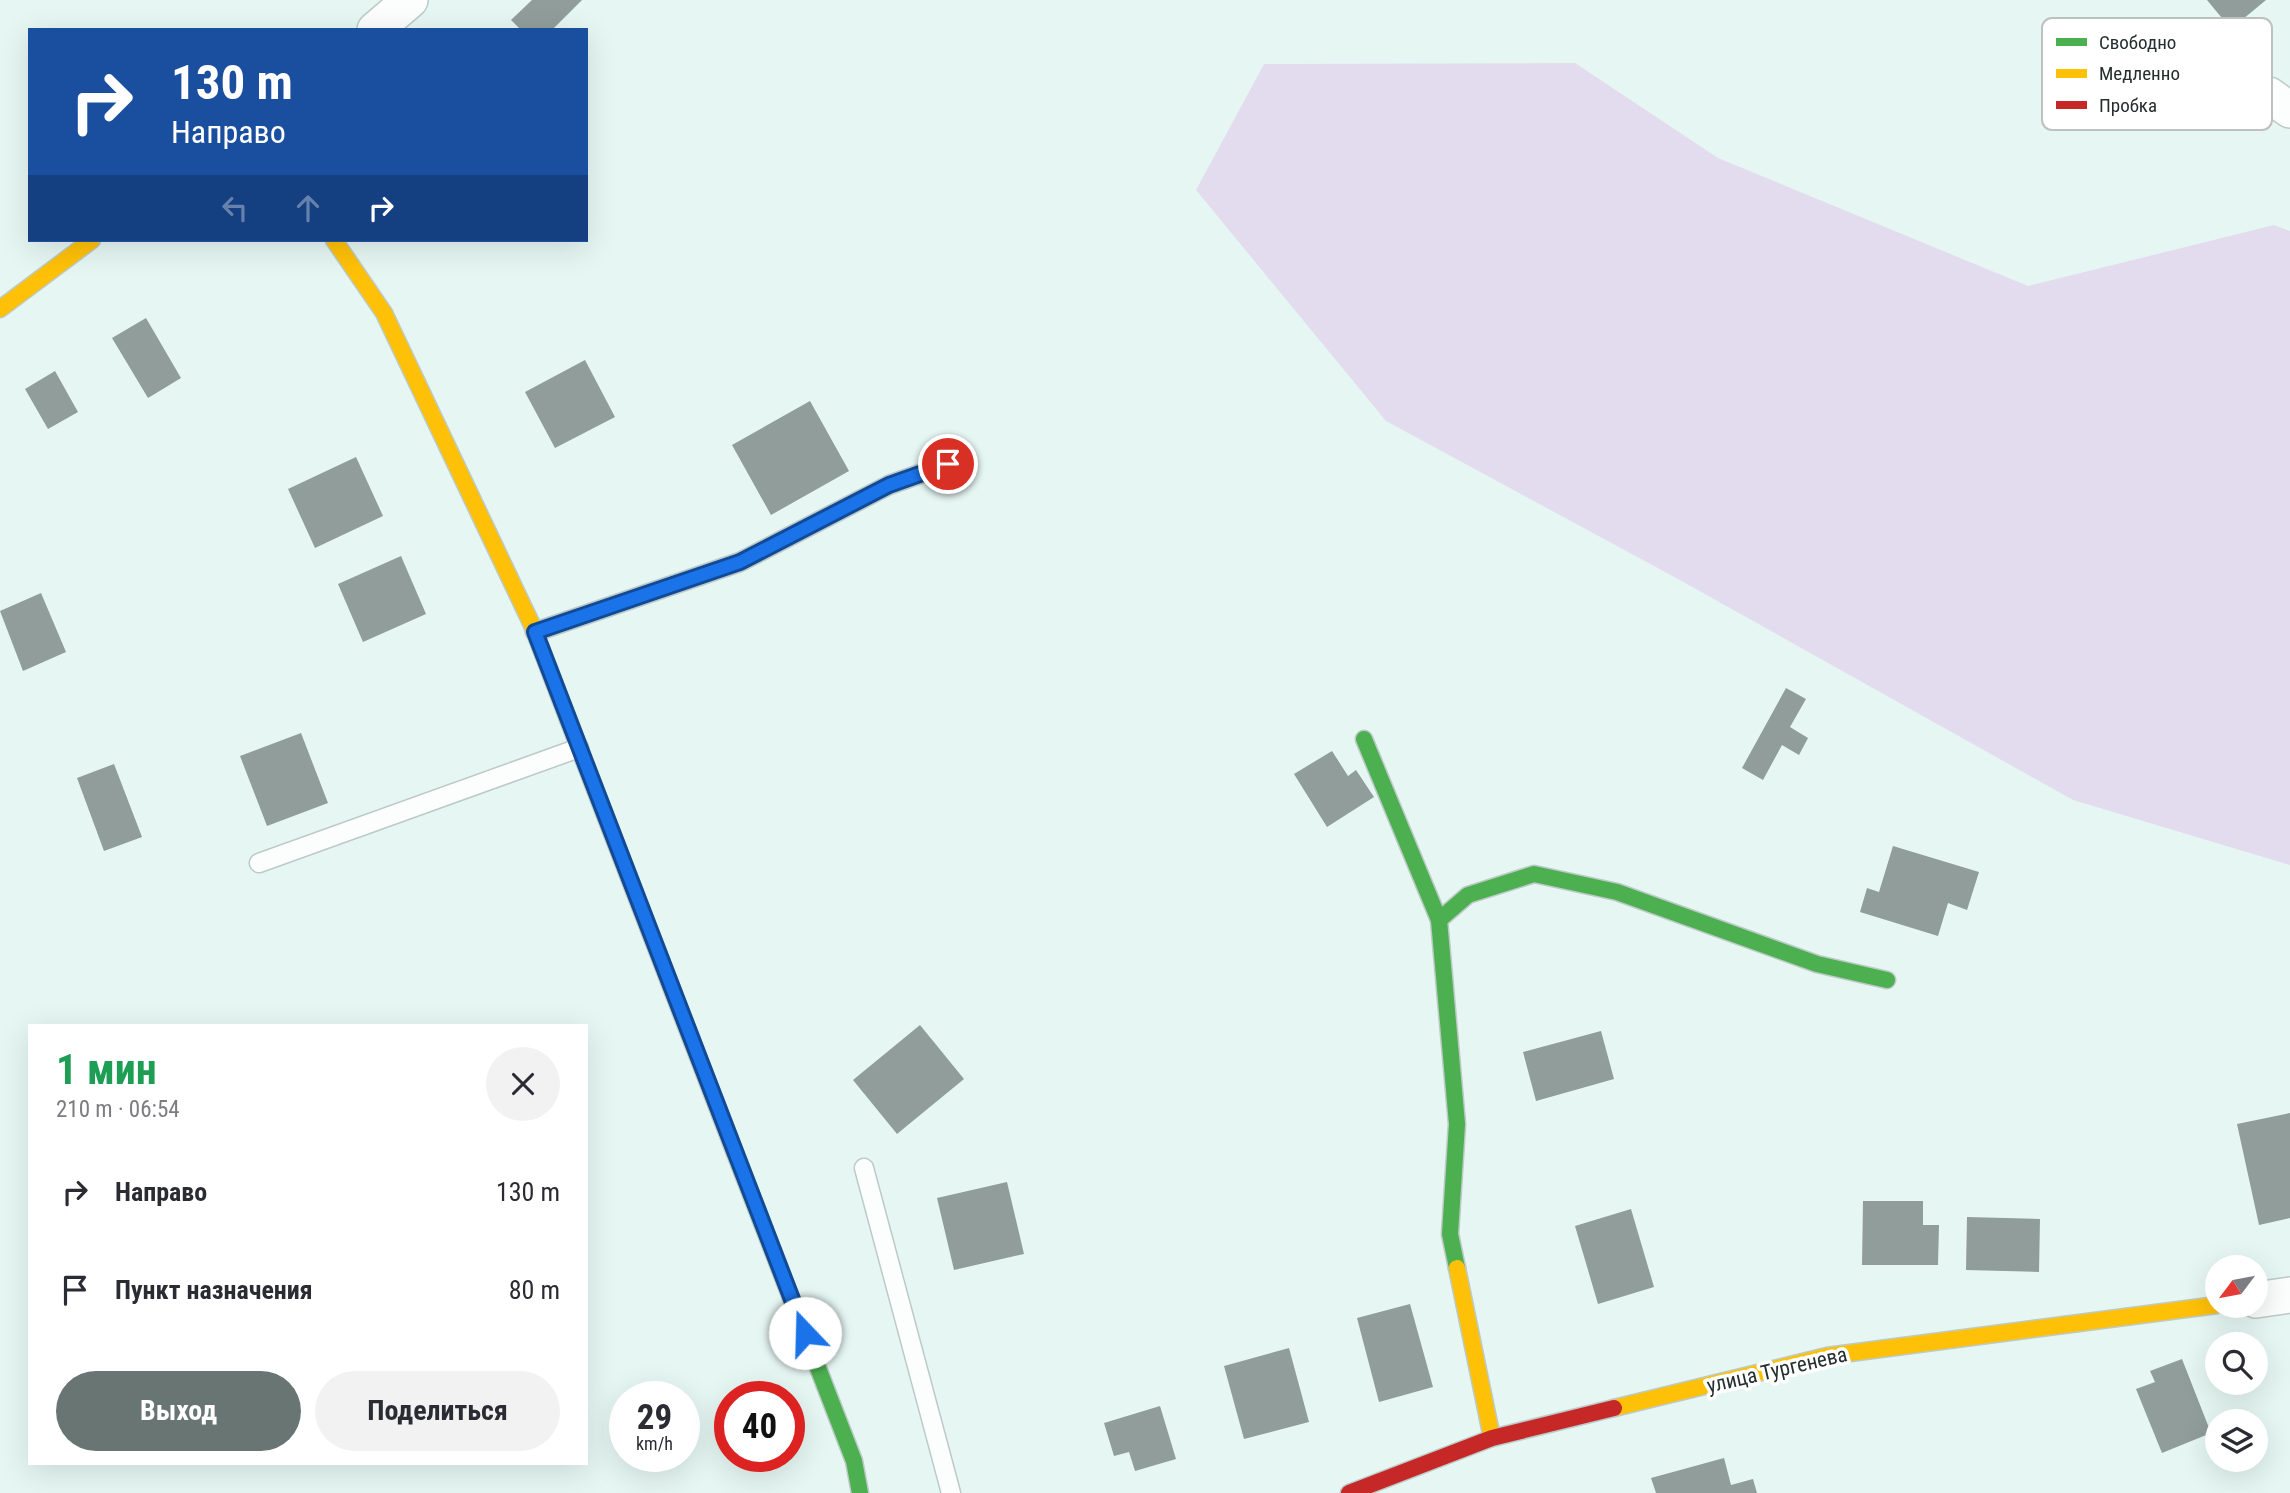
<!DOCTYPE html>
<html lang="ru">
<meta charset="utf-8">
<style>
:root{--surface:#fff;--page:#f2f2f3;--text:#2b2b33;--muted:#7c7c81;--accent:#687572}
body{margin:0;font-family:"Roboto Condensed",sans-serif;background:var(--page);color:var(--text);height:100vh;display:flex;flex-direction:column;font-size:26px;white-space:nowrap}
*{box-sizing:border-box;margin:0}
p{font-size:23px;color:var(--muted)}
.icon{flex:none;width:38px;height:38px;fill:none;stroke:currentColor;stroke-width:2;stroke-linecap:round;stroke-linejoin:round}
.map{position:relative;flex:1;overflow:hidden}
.details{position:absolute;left:28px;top:1024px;width:560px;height:441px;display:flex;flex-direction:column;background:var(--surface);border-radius:0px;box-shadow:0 7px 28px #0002}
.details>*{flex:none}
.hud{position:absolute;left:28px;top:28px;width:560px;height:214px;border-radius:0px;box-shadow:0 7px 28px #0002;background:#1a4fa0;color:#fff;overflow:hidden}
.needle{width:46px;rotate:238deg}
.tools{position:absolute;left:2205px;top:1255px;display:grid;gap:14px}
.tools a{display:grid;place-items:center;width:63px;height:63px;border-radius:50%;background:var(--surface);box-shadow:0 7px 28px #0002;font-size:35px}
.speed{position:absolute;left:609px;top:1381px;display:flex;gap:14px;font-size:35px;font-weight:700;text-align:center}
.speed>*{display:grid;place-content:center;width:91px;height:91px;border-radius:50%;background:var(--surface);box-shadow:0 7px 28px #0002;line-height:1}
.speed small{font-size:18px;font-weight:400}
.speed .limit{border:10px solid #d22;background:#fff;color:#111}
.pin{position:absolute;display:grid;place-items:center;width:60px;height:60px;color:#fff;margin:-30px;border:4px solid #fff;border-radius:50%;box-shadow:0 2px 7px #0007}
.me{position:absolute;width:77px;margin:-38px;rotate:339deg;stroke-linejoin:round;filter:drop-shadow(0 0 5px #0008)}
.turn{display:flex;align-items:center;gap:24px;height:147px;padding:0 28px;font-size:32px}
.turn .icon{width:91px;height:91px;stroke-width:2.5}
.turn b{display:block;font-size:49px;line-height:60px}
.lanes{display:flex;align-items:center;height:66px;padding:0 28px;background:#0003;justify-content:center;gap:35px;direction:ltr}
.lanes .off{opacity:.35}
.round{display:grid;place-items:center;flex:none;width:74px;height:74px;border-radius:37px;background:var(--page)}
.overview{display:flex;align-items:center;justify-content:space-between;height:119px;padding:0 28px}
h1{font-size:42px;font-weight:700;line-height:52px;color:#1e9e55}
.button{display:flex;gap:14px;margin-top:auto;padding:14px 28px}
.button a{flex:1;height:80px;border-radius:42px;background:var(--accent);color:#fff;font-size:28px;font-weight:700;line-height:80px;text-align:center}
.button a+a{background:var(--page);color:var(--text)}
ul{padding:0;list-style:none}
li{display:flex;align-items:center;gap:21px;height:98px;padding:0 28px}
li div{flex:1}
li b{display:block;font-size:26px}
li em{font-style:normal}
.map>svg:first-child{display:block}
.green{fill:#e3dcee}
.building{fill:#909d9a}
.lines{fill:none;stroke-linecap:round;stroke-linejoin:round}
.lane-casing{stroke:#bdcac7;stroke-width:21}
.street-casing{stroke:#bdcac7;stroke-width:38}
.fast-casing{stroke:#bdcac7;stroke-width:19}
.slow-casing{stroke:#bdcac7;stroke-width:19}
.jam-casing{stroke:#bdcac7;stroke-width:19}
.lane{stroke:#fbfefd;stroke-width:18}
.street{stroke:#fbfefd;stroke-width:35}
.fast{stroke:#4caf50;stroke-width:16}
.slow{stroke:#ffc107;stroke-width:16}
.jam{stroke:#c62828;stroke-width:16}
.route-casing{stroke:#114b97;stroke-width:18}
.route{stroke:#1a73e8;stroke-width:12}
.labels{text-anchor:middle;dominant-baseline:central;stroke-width:7;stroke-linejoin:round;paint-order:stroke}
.street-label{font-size:21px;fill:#242f2d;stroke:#fff}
.key{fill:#fff;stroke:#bdc1c0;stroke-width:2}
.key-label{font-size:19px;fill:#242f2d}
</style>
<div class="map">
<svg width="2290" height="1493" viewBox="0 0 2290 1493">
<rect width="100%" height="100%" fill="#e6f7f3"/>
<polygon class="green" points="1575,63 1718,158 2028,286 2274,225 2290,231 2290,865 2073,800 1678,579 1386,421 1196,190 1264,64"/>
<g class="building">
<polygon points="532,0 582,0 552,30 521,30 511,20"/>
<polygon points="2207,0 2266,0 2231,29"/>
<polygon points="146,318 181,378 148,398 112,338"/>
<polygon points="585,360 615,417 555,448 525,392"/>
<polygon points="55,371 78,412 48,429 25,389"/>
<polygon points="810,401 849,471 771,515 732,445"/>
<polygon points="356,457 383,516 315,548 288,489"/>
<polygon points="401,556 426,614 363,642 338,584"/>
<polygon points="41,593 66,652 23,671 0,611"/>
<polygon points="1786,688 1806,699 1790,727 1808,738 1799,755 1782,745 1763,780 1742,768"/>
<polygon points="301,733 328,803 267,826 240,756"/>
<polygon points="1332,751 1348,776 1356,770 1374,797 1327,827 1294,774"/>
<polygon points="114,764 142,837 104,851 77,778"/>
<polygon points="1893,846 1979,872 1967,910 1948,903 1938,936 1860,912 1867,888 1879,892"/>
<polygon points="920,1025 964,1079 897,1134 853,1080"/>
<polygon points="1601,1031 1614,1079 1536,1101 1523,1052"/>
<polygon points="2290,1113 2290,1218 2259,1225 2237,1124"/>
<polygon points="1007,1182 1024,1254 954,1270 937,1198"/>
<polygon points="1863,1201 1923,1201 1923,1225 1939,1225 1938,1265 1862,1265"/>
<polygon points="1631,1209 1654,1287 1598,1304 1575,1226"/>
<polygon points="1967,1217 2040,1219 2039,1272 1966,1270"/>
<polygon points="1410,1304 1433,1387 1379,1402 1357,1318"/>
<polygon points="1289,1348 1309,1422 1244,1439 1224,1366"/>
<polygon points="2182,1359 2211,1433 2162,1453 2136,1389 2155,1382 2150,1371"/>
<polygon points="1160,1406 1176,1459 1135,1471 1129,1452 1114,1456 1104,1423"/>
<polygon points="1724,1458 1731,1485 1753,1479 1757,1493 1656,1493 1651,1478"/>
</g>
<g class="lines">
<defs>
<g id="lane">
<polyline points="535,632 740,562 889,485 948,464"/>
<polyline points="259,863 579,748"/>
<polyline points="864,1168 951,1493"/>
</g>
<g id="street">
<polyline points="375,30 410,0"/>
<polyline points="2269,95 2290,110"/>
<polyline points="2256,1300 2290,1295"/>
</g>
<g id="fast">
<polyline points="1364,739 1439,920 1457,1124 1450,1234 1457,1268"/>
<polyline points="1439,920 1468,895 1534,874 1617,892 1817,964 1887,980"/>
<polyline points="735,1153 854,1461 860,1493"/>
</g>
<g id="slow">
<polyline points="334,240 384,313 532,625 568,719"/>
<polyline points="0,309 92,240"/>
<polyline points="1457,1268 1492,1438"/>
<polyline points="1614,1408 1827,1356 2217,1305"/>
</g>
<g id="jam">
<polyline points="568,719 735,1153"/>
<polyline points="1349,1493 1492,1438 1614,1408"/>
</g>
</defs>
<use href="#lane" class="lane-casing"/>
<use href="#street" class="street-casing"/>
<use href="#fast" class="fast-casing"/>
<use href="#slow" class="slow-casing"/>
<use href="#jam" class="jam-casing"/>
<use href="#lane" class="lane"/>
<use href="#street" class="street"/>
<use href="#fast" class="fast"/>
<use href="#slow" class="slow"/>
<use href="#jam" class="jam"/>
</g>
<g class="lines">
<defs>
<polyline id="route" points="805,1333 535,632 740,562 889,485 948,464"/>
</defs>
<use href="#route" class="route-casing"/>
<use href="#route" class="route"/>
</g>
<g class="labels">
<g class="street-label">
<text transform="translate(1777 1370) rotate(-13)">улица Тургенева</text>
</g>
</g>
<rect x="2042" y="18" width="230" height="112" rx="10" class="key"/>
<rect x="2056" y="38" width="31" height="8" fill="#4caf50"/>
<rect x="2056" y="69" width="31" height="9" fill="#ffc107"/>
<rect x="2056" y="101" width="31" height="8" fill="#c62828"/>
<g class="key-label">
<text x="2099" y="49">Свободно</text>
<text x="2099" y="80">Медленно</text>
<text x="2099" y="112">Пробка</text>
</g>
</svg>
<div class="tools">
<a><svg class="needle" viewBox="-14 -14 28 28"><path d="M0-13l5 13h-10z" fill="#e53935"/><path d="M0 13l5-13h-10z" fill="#7c7c81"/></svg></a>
<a><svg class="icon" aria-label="search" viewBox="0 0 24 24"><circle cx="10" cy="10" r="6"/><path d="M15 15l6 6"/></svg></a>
<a><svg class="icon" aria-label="layers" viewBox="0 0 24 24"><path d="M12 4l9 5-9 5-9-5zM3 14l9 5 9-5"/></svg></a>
</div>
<div class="speed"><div>29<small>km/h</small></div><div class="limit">40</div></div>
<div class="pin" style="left:948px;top:464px;background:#d93025"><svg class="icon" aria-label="arrive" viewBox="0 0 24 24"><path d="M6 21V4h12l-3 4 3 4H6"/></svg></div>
<svg class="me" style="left:805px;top:1333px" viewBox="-20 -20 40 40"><circle r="19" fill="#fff"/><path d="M0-13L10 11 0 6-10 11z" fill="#1a73e8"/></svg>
<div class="hud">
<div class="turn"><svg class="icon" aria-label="right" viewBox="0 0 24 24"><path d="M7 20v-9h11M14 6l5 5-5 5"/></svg><div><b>130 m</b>Направо</div></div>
<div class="lanes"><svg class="icon off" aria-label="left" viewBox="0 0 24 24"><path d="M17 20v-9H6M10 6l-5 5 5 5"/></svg><svg class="icon off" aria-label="ahead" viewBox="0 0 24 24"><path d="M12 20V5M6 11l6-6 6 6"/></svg><svg class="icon" aria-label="right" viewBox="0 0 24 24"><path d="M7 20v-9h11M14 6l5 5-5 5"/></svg></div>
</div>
<section class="details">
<div class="overview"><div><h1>1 мин</h1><p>210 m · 06:54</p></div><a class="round"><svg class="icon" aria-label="close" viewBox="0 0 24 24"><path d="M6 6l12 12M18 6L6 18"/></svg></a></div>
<ul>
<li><svg class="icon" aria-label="right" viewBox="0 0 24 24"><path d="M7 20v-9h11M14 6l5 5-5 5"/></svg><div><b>Направо</b></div><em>130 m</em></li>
<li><svg class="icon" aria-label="arrive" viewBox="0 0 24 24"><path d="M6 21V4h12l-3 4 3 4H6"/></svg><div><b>Пункт назначения</b></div><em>80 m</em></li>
</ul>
<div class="button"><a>Выход</a><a>Поделиться</a></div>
</section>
</div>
